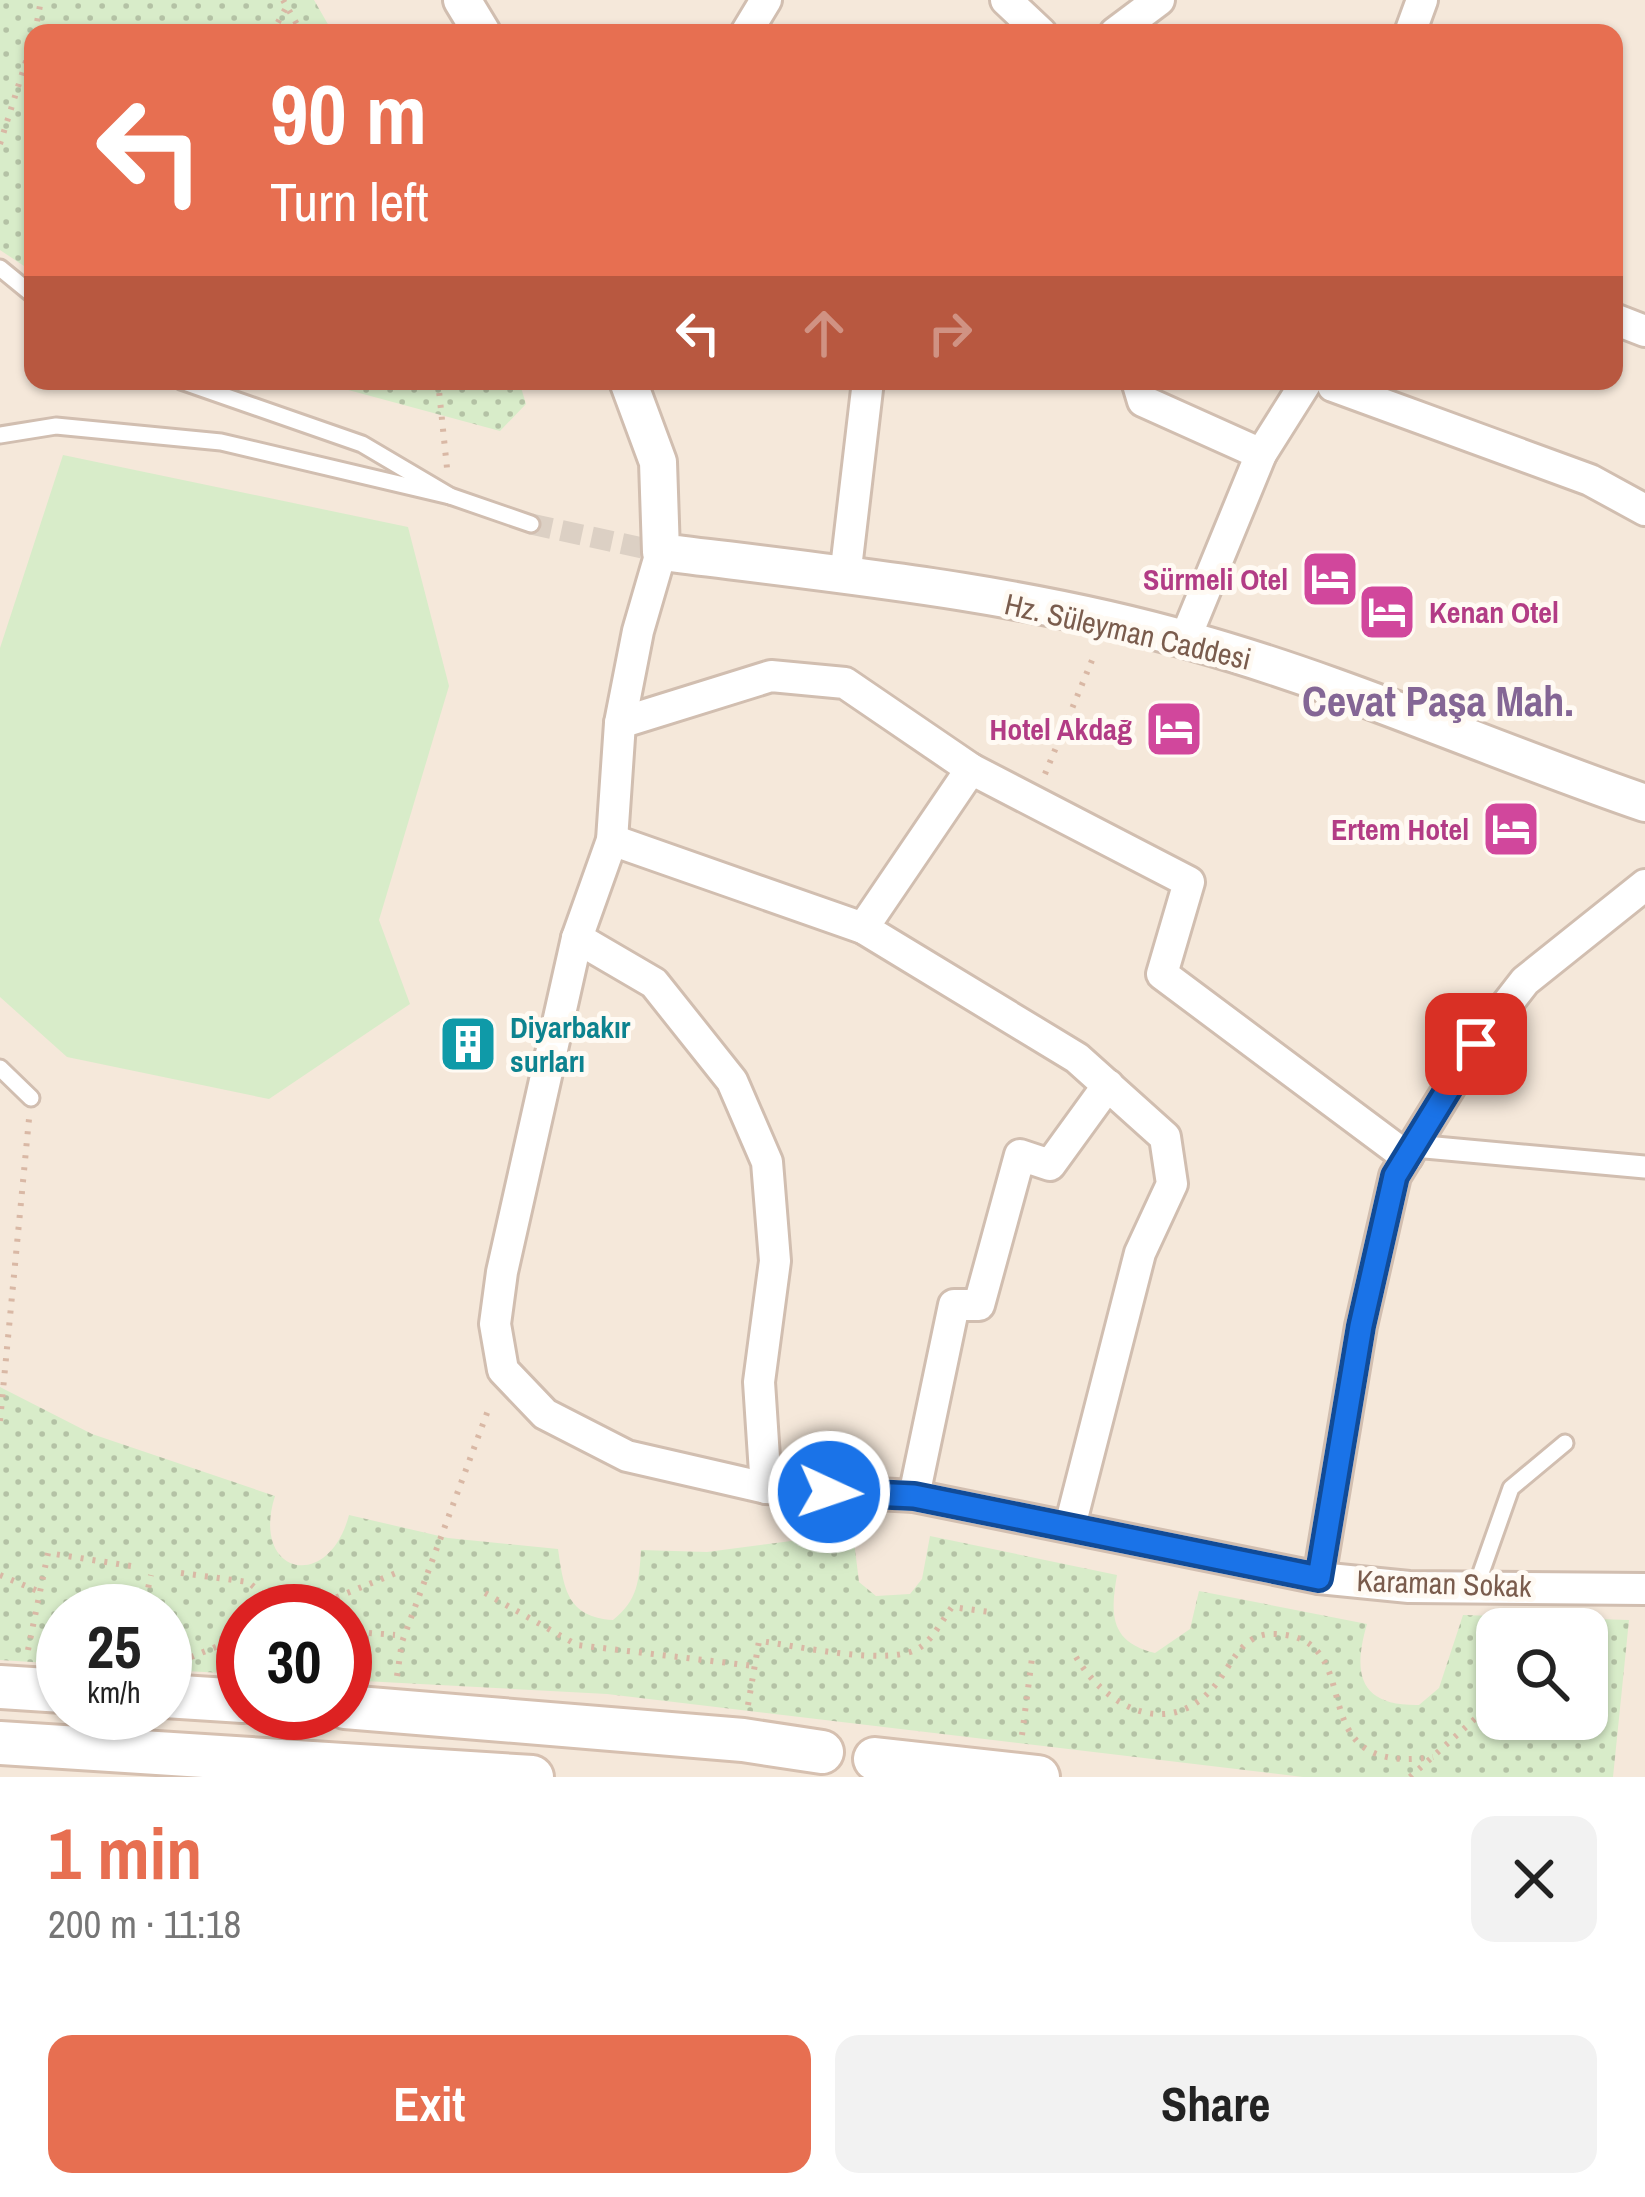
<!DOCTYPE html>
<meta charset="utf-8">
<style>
:root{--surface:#fff;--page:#f2f2f2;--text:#222;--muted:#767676;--accent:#e76f51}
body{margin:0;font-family:"Archivo Narrow",sans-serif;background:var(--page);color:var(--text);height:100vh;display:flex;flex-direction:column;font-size:45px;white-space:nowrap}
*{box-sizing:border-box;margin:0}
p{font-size:39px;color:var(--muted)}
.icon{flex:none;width:66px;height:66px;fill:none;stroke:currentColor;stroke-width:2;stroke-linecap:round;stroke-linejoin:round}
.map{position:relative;height:1777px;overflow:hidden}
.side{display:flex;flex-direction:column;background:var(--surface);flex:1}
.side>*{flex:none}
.top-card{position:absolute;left:24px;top:24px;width:1599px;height:366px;border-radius:24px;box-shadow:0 3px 9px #0004;background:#e76f51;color:#fff;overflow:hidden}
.tools{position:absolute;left:1476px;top:1608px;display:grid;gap:24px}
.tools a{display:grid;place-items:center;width:132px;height:132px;border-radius:24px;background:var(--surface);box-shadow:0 3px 9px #0004;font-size:60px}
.speed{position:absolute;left:36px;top:1584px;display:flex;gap:24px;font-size:60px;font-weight:700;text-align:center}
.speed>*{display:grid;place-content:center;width:156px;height:156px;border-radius:50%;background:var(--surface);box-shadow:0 3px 9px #0004;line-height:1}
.speed small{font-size:30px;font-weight:400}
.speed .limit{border:18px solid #d22;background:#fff;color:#111}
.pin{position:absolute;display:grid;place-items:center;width:102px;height:102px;color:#fff;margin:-51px;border-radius:24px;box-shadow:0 6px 18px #0006}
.me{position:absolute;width:132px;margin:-66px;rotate:93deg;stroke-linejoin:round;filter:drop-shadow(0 0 9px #0008)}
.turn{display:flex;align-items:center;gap:42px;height:252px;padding:0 48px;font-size:54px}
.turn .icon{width:156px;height:156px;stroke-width:2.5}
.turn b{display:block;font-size:84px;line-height:102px}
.lanes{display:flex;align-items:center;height:114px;padding:0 48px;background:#0003;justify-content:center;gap:60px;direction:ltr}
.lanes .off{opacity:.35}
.round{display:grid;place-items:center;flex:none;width:126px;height:126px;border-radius:24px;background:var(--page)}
.overview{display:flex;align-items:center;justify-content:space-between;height:204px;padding:0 48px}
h1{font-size:72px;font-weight:700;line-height:90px;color:var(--accent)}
.primary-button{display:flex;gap:24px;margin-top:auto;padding:24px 48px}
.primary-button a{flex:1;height:138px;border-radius:24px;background:var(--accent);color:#fff;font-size:48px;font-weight:700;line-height:138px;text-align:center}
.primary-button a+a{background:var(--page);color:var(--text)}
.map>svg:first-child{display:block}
.residential{fill:#f5e8da;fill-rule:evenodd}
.green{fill:#d8ecc9}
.park{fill:url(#park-dots);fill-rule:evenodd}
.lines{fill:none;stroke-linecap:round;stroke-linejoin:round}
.pedestrian-tunnel{stroke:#dcd0c4;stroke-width:21;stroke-dasharray:21 10;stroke-linecap:butt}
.service-casing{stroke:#d1beb0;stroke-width:21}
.pedestrian-casing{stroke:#d1beb0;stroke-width:27}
.minor-casing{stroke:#d1beb0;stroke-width:36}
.tertiary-casing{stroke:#d1beb0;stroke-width:42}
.secondary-casing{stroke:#d6c0b0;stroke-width:48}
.path{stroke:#d9b8a5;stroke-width:6;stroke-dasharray:3 9;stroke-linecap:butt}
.service{stroke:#fff;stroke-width:15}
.pedestrian{stroke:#fff;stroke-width:21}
.minor{stroke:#fff;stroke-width:30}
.tertiary{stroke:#fff;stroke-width:36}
.secondary{stroke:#fff;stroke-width:42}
.route-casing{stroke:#114b97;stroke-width:30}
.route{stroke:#1a73e8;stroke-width:21}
.labels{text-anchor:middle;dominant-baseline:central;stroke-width:10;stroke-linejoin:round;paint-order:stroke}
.hotel-label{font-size:30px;font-weight:bold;fill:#b23c85;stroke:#fffaf3;text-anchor:end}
.street-label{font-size:30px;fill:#7a5c4d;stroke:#fffaf3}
.culture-label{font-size:30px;font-weight:bold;fill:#0d838f;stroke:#fffaf3;text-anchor:start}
.district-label{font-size:42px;font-weight:bold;fill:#846695;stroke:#fffaf3}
</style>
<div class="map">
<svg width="1645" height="1777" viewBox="0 0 1645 1777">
<defs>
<pattern id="park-dots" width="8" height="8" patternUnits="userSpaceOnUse" patternTransform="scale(3)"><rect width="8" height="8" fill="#d8ecc9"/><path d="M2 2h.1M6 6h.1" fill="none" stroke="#b4c2a5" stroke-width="1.8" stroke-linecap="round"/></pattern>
</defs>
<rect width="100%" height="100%" fill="#fdf6ec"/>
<path class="residential" d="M0,0H1645V1777H0ZM33,33H1614V381H33ZM63,1611H165V1713H63ZM243,1611H345V1713H243ZM1497,1629H1587V1719H1497Z"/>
<polygon class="green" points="63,455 408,527 449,686 379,920 410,1004 269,1099 67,1057 0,997 0,648"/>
<g class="park">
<polygon points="0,0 314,0 333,33 33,33 33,272 0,250"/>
<polygon points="315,381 519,381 526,404 500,431"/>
<path d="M0,1387L92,1434L275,1496C250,1574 328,1594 349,1515L448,1538L558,1549C564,1589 567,1617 613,1620C638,1600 639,1581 641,1550L707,1552L853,1533L859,1582L876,1596L910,1594L922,1579L930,1536L1117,1575C1110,1615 1110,1642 1155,1653L1190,1629L1199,1591L1367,1624C1352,1675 1360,1706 1419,1705L1439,1688L1463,1615L1629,1620L1613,1777H1303L607,1694L345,1680V1611H243V1674L165,1670V1611H63V1664L0,1660ZM1497,1629H1587V1719H1497Z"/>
</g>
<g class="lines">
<polyline class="pedestrian-tunnel" points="531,524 661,552"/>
<defs>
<g id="service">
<polyline points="0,268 33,295"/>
<polyline points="181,381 362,444 450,496 531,524"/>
<polyline points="0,435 56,426 221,442 450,496"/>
<polyline points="0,1068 31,1098"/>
<polyline points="1476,1587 1511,1488 1565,1443"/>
</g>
<polyline id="pedestrian" points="1414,1146 1645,1167"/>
<g id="minor">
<polyline points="1006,0 1041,33"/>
<polyline points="746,33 766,0"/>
<polyline points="1115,33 1159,0"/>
<polyline points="1410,33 1422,0"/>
<polyline points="1614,319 1645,331"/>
<polyline points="1137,381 1143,401 1261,454"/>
<polyline points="1335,381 1333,386 1590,480 1645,510"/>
<polyline points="661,552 638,631 620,723 612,840 577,938 502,1272 495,1324 503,1370 545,1414 627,1456 766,1488 914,1496 1319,1578 1409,1587 1645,1589"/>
<polyline points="845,577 868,381"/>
<polyline points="1185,639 1261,454 1307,381"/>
<polyline points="620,723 771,676 845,683 971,769 1189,882 1162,974 1407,1157"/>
<polyline points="612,840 863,928 1077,1058 1165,1137 1172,1184 1140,1253 1070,1526"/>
<polyline points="863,928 971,769"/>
<polyline points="577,938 654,983 732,1081 767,1162 775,1261 759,1382 766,1488"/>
<polyline points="914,1496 954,1305 979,1305 1020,1155 1050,1165 1108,1085"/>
<polyline points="1319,1578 1361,1326 1395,1176 1476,1044 1525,981 1645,885"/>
</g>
<g id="tertiary">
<polyline points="462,0 482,33"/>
<path d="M628,381L658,462L661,552C837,574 1020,592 1191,641C1346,684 1493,751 1645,803"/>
</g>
<g id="secondary">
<polyline points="0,1687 63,1691"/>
<polyline points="165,1696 243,1701"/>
<polyline points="345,1707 743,1740 822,1752"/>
<polyline points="0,1743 532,1777"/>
<polyline points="875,1759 1038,1777"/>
</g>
</defs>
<use href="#service" class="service-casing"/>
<use href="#pedestrian" class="pedestrian-casing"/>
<use href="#minor" class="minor-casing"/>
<use href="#tertiary" class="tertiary-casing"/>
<use href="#secondary" class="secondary-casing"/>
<g class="path">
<polyline points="283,0 302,33"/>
<polyline points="35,33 41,0"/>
<polyline points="272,33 287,6"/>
<polyline points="0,144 33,39"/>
<polyline points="438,381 447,468"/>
<polyline points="1045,774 1095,653"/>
<polyline points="0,1421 29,1119"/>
<polyline points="181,1573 248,1582 284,1611"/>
<polyline points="0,1575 40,1592"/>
<polyline points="485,1593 577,1645 754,1666"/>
<polyline points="143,1611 151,1575"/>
<polyline points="303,1611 401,1571"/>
<polyline points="345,1631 395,1635"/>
<polyline points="28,1650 48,1553 131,1566"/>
<polyline points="191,1657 243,1636"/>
<path d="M1076,1657C1104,1704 1164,1740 1211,1690C1232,1668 1239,1632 1276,1634C1374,1638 1293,1777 1433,1757"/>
<polyline points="397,1676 402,1642 490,1405"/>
<path d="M748,1705L759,1641C795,1645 894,1669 922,1646C934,1637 943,1619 952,1607L990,1612"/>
<polyline points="1022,1735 1032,1658"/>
<polyline points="1410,1777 1497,1699"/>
</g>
<use href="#service" class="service"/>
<use href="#pedestrian" class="pedestrian"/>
<use href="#minor" class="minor"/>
<use href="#tertiary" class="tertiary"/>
<use href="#secondary" class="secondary"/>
</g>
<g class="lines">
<defs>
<polyline id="route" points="829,1492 914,1496 1319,1578 1361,1326 1395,1176 1476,1044"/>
</defs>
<use href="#route" class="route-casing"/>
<use href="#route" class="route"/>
</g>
<defs>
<symbol id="hotel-square" viewBox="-11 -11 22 22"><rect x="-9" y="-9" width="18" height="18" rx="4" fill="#d1479c" stroke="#fffaf3"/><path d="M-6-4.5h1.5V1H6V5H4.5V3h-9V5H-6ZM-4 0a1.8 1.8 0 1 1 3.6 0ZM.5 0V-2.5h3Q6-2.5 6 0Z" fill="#fff"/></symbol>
<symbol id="building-square" viewBox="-11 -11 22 22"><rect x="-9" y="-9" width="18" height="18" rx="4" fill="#0f9aa8" stroke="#fffaf3"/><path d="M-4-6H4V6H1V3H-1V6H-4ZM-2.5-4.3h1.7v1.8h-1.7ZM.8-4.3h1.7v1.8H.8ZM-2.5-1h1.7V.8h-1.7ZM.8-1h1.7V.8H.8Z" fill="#fff"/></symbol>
</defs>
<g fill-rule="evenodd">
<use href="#hotel-square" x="1297" y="546" width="66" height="66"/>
<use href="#hotel-square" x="1354" y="579" width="66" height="66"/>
<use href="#hotel-square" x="1141" y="696" width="66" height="66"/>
<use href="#hotel-square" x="1478" y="796" width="66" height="66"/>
<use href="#building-square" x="435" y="1011" width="66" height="66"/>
</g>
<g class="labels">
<g class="hotel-label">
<text x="1288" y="579">Sürmeli Otel</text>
<text x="1429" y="612" text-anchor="start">Kenan Otel</text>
<text x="1132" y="729">Hotel Akdağ</text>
<text x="1469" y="829">Ertem Hotel</text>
</g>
<g class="street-label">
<text transform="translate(1128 631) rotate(13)">Hz. Süleyman Caddesi</text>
<text transform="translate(1444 1583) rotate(2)">Karaman Sokak</text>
</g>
<g class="culture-label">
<text x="510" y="1027">Diyarbakır<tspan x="510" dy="34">surları</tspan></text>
</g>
<g class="district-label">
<text x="1438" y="701">Cevat Paşa Mah.</text>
</g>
</g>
</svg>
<div class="tools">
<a><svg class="icon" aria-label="search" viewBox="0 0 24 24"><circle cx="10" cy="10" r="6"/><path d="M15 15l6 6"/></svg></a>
</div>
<div class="speed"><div>25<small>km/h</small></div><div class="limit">30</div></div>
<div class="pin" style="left:1476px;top:1044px;background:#d93025"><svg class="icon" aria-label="arrive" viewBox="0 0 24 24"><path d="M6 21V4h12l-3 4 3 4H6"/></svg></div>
<svg class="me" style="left:829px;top:1492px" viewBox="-20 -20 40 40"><circle r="17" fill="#1a73e8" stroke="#fff" stroke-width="3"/><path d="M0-11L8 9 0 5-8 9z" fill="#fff"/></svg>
<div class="top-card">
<div class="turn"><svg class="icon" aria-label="left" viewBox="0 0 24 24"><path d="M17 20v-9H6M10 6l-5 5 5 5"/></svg><div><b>90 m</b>Turn left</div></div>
<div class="lanes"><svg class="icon" aria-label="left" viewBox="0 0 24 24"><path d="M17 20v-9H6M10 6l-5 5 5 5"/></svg><svg class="icon off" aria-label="ahead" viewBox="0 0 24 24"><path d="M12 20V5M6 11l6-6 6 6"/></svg><svg class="icon off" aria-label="right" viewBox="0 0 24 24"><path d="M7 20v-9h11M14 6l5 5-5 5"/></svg></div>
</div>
</div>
<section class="side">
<div class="overview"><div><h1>1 min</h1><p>200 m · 11:18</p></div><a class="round"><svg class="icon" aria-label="close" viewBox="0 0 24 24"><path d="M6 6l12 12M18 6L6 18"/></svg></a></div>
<div class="primary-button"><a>Exit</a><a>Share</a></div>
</section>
